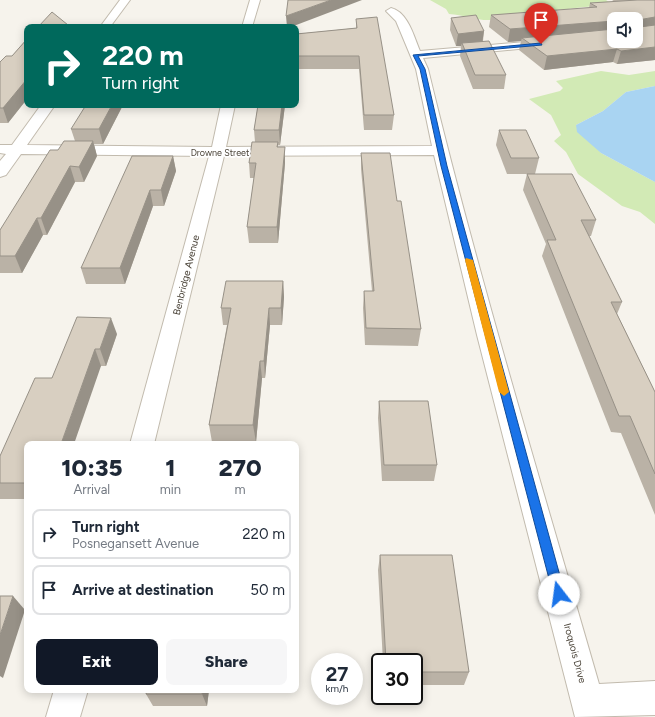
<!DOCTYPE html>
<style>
:root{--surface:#fff;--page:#f6f6f7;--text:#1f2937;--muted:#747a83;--line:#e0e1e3;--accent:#111827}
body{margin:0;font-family:Figtree,sans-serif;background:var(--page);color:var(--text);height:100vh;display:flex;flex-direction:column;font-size:15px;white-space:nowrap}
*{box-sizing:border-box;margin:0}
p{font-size:13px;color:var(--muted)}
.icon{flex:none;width:22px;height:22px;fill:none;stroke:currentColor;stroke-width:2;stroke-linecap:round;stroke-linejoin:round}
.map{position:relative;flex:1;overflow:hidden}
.side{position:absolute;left:24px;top:441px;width:275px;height:252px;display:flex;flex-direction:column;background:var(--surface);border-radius:8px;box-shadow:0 2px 10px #0003}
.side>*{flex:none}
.guide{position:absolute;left:24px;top:24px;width:275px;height:84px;border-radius:8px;box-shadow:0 2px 10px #0003;background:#00695c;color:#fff;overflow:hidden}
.fabs{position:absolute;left:607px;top:12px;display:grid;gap:8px}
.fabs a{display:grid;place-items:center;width:36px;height:36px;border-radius:8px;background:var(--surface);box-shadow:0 2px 10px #0003;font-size:20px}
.speed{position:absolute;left:311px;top:653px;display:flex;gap:8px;font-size:20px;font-weight:700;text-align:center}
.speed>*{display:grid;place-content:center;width:52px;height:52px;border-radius:50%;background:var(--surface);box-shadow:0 2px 10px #0003;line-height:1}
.speed small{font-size:10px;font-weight:400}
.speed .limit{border:2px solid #111;border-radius:6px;background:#fff;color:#111}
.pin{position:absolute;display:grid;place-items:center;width:34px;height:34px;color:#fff;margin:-41px -17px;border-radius:50% 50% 50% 0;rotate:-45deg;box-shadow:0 0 4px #0007}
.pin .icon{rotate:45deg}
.me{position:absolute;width:44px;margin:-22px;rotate:345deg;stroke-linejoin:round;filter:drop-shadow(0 0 3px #0008)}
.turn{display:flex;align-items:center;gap:14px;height:84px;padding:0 12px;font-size:18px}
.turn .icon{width:52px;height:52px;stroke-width:2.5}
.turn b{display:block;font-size:28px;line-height:34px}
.eta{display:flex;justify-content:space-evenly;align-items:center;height:68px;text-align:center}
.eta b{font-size:24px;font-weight:800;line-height:28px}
.cta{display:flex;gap:8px;margin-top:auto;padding:8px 12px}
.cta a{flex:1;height:46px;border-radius:8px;background:var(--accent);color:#fff;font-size:16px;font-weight:800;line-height:46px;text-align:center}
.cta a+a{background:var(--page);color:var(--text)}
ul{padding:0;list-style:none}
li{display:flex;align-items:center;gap:12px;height:50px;margin:0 8px 6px;padding:0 4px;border:2px solid var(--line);border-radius:8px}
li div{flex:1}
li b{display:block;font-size:15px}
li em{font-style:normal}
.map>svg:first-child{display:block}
.green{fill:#d2eab5}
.water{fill:#a9d4f2}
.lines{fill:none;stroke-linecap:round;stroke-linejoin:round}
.minor-casing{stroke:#c2bbae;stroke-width:2}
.minor{fill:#fff;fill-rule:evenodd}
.wall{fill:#bab2a6;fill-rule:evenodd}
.shaded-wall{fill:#979187}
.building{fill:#d8cfc1;stroke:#979187}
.route{fill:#1a73e8;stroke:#114b97}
.slow{fill:#f59e0b}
.labels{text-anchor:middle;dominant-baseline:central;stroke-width:3.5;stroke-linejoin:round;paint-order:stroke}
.far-street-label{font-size:9px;fill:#4b4439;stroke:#fff}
.street-label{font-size:10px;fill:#4b4439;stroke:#fff}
</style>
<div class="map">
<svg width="655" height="717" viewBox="0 0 655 717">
<rect width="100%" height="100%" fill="#f6f3ec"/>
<g class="green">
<path d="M430,0H606L615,6C573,4 534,18 492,20C477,21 464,15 449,14L446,9Z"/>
<polygon points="601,71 629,75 655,71 655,86 626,92 603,111 576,125 601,153 655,182 655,224 640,212 622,206 578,174 566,152 554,141 561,135 551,115 529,99 560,91 563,88 556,81"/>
</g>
<polygon class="water" points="655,86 655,182 601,153 577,132 576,125 603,111 626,92"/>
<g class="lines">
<defs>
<g id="minor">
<polygon points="120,0 130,0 110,27 100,27"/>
<polygon points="250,0 260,0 252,27 242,27"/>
<path d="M391,8C408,12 414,37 420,51L549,40L555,43L549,46L423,58L428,69C478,276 540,479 599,684L655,681V715L575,717L477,335L434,155L224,156L154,444H130L209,156L21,154L6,175L0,177V161L6,154L0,153V145H12L41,105H55L27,145L212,147L221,105H235L226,147L432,146L416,69L396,21L386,11Z"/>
<polygon points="54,690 88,690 80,717 46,717"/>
</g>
</defs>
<use href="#minor" class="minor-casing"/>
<use href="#minor" class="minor"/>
</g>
<g class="wall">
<path d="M612,0H655V60L617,64L613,62L544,70L519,50L521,41L508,42L489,27L491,15L589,8L590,3L615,2ZM614,19H636L614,41Z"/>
<polygon points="451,18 484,31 483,41 506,75 504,89 473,89 460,56 461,46 456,46 450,30"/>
<polygon points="356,19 394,115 392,130 364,130 359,69 296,69 296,34 356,28"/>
<polygon points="27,39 27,99 8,123 0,123 0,62 12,56"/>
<polygon points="123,105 103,144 94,144 97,156 84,182 75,182 47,235 43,235 22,273 0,273 0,230 58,150 75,141 71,129"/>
<polygon points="258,105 285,105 280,145 278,145 278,147 285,163 278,243 249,243 247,227 254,178 250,178 249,163 255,142 254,130"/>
<polygon points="499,130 539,158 535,174 507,174 496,145"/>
<polygon points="361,153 397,201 421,329 418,346 365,345 363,308 364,291 372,291 361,169"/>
<polygon points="173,156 176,171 164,206 153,206 125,284 86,284 81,268"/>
<polygon points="527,174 596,220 591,236 589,236 622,302 617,314 655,392 655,515 621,433 611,432 542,256 546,244 523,190"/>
<polygon points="283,281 284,297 282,325 270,325 265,378 262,378 256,442 212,442 209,425 227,325 223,325 221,308"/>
<polygon points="117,334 106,366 101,366 27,444 27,499 0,499 0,456 52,378"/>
<polygon points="379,401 437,465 434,481 382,481 378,418"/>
<polygon points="380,555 469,672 464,685 414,685 414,662 383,662 378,570"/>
<polygon points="147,690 209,690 207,706 153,706 146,694"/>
</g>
<g class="shaded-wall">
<polygon points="331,0 362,0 291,27 287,27 286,16"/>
<polygon points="655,17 655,29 636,32 638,20"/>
<polygon points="614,21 614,33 522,38 521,41 508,42 510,29"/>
<polygon points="484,31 482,44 462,43 461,46 456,46 458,34"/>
<polygon points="655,47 655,60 617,64 621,51"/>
<polygon points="617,49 613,62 544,70 547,56"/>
<polygon points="27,79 27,99 8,123 3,108"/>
<polygon points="112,105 123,105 103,144 99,129"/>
<polygon points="282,105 285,105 280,145 279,130"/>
<polygon points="93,141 97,156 84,182 79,167"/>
<polygon points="285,147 285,163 278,243 277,227"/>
<polygon points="173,156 176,171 164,206 161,190"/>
<polygon points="70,166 75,182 47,235 41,218"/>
<polygon points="150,190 153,206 125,284 120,268"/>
<polygon points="37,218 43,235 22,273 15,256"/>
<polygon points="283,281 284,297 282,325 281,308"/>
<polygon points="269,308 270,325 265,378 264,361"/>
<polygon points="111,318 117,334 106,366 100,349"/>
<polygon points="95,349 101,366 74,444 61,444"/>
<polygon points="260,361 262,378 256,442 253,425"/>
<polygon points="13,596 25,610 3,678 0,676 0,635"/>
<polygon points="203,690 209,690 207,706 202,694"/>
</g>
<g class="building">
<polygon points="288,0 331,0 286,16"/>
<polygon points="637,0 655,0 655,17 638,20 640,27 655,25 655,47 621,51 617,49 547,56 522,38 614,29 614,41 636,41 636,19 614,19 614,21 510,29 491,15 597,7 590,3"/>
<polygon points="52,12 68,25 67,27 38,27"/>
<polygon points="476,15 484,31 458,34 451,18"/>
<polygon points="377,17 394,115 364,115 359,56 296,56 296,34 357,28 356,19"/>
<polygon points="27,39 27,79 3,108 0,108 0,62 6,56 12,56"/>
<polygon points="489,41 506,75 475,75 462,43"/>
<polygon points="86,105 112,105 99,129 71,129"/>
<polygon points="258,105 282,105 279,130 254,130"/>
<polygon points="499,130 526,130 539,158 511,158"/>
<polygon points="64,141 93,141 79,167 70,166 41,218 37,218 15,256 0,256 0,230 50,150 58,150"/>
<polygon points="252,142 278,142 277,147 285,147 277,227 247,227 256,163 249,163"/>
<polygon points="361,153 390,153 397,201 401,201 421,329 366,328 364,291 374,291"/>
<polygon points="132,156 173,156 161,190 150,190 120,268 81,268"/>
<polygon points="527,174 572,174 596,220 581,220 622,302 611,302 655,392 655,474 630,416 619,416 547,240 556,240"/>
<polygon points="226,281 283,281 281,308 269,308 264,361 260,361 253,425 209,425 231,308 221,308"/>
<polygon points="77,317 111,318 100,349 95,349 61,444 27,444 27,483 0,483 0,456 35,378 52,378"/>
<polygon points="379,401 428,401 437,465 384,465"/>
<polygon points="380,555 452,555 469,672 414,672 414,662 386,662"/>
<polygon points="0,596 13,596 0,635"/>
<polygon points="147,690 203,690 202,694 146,694"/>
</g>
<polygon class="route" points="541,43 542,45 418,56 425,69 447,166 565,594 563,599 559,600 555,599 553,594 441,166 420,69 413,55"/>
<polygon class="slow" points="466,258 473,260 509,392 504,396 499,392 465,260"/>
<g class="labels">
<g class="far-street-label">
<text x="220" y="152">Drowne Street</text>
</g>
<g class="street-label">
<text transform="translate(186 275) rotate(-76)">Benbridge Avenue</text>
<text transform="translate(575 653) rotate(75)">Iroquois Drive</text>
</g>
</g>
</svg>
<div class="fabs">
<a><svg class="icon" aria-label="sound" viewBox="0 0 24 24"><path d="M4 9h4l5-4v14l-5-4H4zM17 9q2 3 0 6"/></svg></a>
</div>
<div class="speed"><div>27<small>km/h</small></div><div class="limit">30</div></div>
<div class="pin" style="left:541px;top:44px;background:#d93025"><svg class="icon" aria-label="arrive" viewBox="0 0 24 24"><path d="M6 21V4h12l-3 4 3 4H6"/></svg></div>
<svg class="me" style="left:559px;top:594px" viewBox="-20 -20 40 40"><circle r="19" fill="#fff"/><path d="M0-13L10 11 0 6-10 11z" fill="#1a73e8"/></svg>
<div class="guide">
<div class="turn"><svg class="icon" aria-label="right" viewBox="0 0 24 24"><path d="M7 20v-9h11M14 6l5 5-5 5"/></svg><div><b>220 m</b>Turn right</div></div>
</div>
<section class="side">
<div class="eta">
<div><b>10:35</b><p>Arrival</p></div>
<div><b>1</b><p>min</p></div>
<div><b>270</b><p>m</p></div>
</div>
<ul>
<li><svg class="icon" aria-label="right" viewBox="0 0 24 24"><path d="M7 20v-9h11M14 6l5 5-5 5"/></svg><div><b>Turn right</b><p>Posnegansett Avenue</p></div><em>220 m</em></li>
<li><svg class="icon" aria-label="arrive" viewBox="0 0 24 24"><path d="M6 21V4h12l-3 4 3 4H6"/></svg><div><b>Arrive at destination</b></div><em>50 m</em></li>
</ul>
<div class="cta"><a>Exit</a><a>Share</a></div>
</section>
</div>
